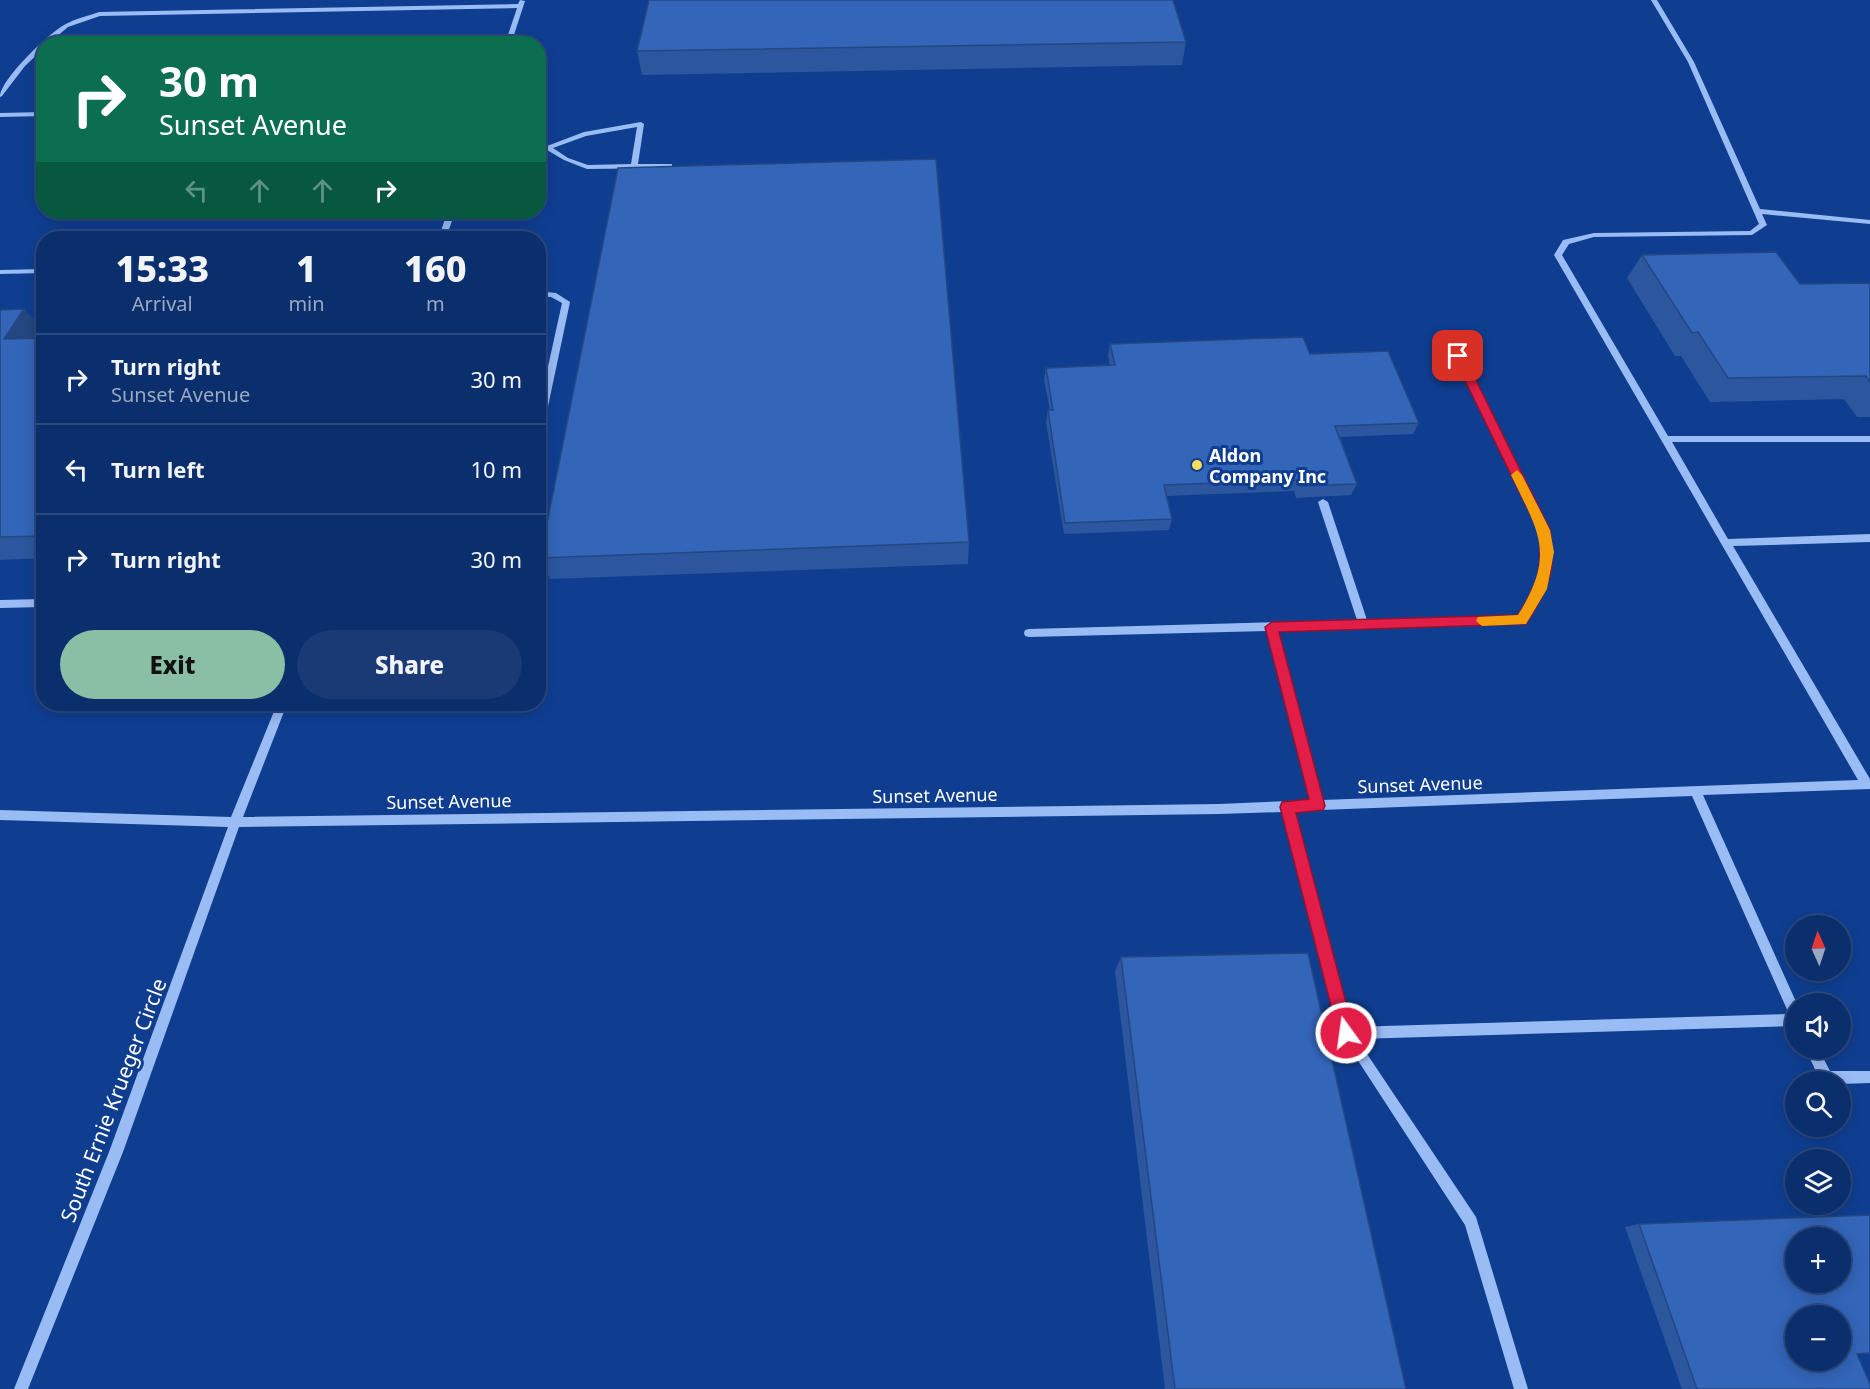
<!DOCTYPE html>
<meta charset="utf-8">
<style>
:root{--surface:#0b2e6d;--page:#193a75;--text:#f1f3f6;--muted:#9aa8c2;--line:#2b4a80;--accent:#8abfa5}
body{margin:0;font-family:"Noto Sans",sans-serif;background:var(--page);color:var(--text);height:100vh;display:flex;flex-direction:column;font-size:22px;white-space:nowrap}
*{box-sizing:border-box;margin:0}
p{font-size:20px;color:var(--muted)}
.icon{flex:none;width:33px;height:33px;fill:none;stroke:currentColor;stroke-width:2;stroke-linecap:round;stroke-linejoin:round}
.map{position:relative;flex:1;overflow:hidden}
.drawer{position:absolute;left:36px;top:231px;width:510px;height:480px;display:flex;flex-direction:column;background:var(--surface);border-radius:24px;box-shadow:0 3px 15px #0003,0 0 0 2px var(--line)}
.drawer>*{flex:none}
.guide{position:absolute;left:36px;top:36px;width:510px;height:183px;border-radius:24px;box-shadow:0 3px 15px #0003,0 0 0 2px var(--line);background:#0b6e4f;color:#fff;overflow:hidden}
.needle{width:39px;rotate:357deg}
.tools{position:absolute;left:1785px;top:915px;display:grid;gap:12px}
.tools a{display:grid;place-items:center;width:66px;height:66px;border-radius:50%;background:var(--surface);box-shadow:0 3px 15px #0003,0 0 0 2px var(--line);font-size:30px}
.pin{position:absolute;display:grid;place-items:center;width:51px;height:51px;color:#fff;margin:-26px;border-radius:12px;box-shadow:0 3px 9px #0006}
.me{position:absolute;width:66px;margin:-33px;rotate:346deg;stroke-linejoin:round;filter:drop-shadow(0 0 4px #0008)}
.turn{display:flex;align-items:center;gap:21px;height:126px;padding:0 24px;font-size:27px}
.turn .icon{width:78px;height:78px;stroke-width:2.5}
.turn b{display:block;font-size:42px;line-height:51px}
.lanes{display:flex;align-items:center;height:57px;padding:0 24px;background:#0003;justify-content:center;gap:30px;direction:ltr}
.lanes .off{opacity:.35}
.eta{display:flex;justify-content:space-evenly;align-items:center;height:102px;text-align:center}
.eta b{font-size:36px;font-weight:800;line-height:42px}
.cta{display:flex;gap:12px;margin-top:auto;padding:12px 24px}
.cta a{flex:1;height:69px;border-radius:36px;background:var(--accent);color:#111;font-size:24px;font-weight:800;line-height:69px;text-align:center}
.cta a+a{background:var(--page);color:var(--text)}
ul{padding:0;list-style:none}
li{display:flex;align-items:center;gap:18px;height:90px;padding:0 24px;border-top:2px solid var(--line)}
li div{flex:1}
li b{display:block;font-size:22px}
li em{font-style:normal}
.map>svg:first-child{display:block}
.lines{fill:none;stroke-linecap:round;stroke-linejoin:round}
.minor{fill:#99bcf4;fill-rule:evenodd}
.wall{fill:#2c579f}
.shaded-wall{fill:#244782}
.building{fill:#3365b9;stroke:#244782;stroke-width:1.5;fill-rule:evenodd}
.route{fill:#e11d48;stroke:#92132f;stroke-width:1.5}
.slow{fill:#f59e0b}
.poi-dot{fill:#ffdc5c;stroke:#0f3e91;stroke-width:2}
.labels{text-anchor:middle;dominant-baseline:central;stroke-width:6;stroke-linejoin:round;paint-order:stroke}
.poi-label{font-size:18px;font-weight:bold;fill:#fff;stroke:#0f3e91;text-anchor:start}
.street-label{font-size:18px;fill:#fff;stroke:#0f3e91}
.near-street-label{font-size:21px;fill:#fff;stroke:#0f3e91}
</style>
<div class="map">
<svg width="1870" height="1389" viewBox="0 0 1870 1389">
<rect width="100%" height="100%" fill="#0f3e91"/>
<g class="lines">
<g class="minor">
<path d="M520,0L525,1L511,44H505L517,8L100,16L68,27L48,44H44V48L25,66L2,96L0,97C0,80 48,34 64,25C74,19 88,16 99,12L518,4Z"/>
<path d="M1651,0H1657L1694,62L1760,209L1870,220V224L1762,214L1767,225L1752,235L1594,237L1569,244L1562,255L1668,436H1870V442H1672L1728,539L1870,534V542L1733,546L1870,779V789L1703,795L1797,1004L1796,1026L1357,1039L1476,1217L1528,1389H1514L1465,1225L1340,1033L1283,812L1219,814L239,827L123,1152L28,1389H14L109,1152L228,827L0,820V810L231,817L277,704H287L243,817L1219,804L1311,800L1267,631L1029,637L1025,636L1024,633L1025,630L1029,629L1357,620L1318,502L1323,499L1328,502L1367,620L1519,616C1537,586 1543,565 1539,530L1455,356L1459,353L1463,356L1549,530C1553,568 1545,590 1526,623L1522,624L1277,631L1322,800L1858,780L1554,255L1563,240L1594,233L1750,231L1759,224L1688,62ZM1692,796L1789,1014L1351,1027L1294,811Z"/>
<polygon points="44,112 44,116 0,117 0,113"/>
<path d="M641,122L644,124L638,164H672V168L587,169L564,160L547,150H538V146H547L584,132ZM637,127L631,164L588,165L568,158L553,148L586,136Z"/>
<polygon points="447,212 455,212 446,238 439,238"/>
<polygon points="44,269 44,273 0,274 0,270"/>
<polygon points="538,291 556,293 570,302 542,435 538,438 538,412 562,303 551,297 538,296"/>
<polygon points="44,599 44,607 0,608 0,600"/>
<polygon points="1805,1048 1818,1048 1830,1071 1870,1071 1870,1083 1840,1084 1840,1082 1821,1082"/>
</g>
</g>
<g class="wall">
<polygon points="1186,42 1182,65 642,75 637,51"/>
<polygon points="1642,255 1800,284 1870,283 1870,417 1857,417 1844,399 1710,402 1681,356 1675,356 1627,278"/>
<polygon points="24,309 44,332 44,334 41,338 44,338 44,558 0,560 0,310"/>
<polygon points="1110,344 1310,354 1419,423 1413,434 1340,437 1357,484 1351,495 1296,498 1294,491 1167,496 1172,519 1169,530 1064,534 1046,422 1048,410 1050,410 1044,380 1046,368 1110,365 1108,356"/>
<polygon points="969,542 968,564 550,579 540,558"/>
<polygon points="1121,957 1406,1389 1165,1389 1115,971"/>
<polygon points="1639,1224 1857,1354 1870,1389 1682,1389 1625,1227"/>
</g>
<polygon class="shaded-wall" points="24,309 44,332 44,334 25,363 4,339"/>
<g class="building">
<polygon points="649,0 1173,0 1186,42 637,51"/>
<polygon points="936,159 969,542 540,558 618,168"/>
<polygon points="1776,252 1800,284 1870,283 1870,382 1866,376 1728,378 1698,332 1692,333 1642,255"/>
<polygon points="24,309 4,339 44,338 44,536 0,537 0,310"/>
<polygon points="1303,337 1310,354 1388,351 1419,423 1335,426 1357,484 1300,486 1298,480 1164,485 1172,519 1065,523 1048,410 1053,410 1046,368 1115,365 1110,344"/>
<polygon points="1308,953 1406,1389 1175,1389 1121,957"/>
<path d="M1870,1215V1353L1857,1354L1870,1384V1389H1697L1639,1224ZM1796,1238H1840V1282H1796ZM1796,1316H1840V1360H1796Z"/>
</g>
<path class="route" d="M1458,353L1464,356L1550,530C1557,571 1548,589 1526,624L1279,632L1325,806L1323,810L1296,813L1354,1033L1352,1039L1346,1041L1340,1039L1338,1033L1280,807L1282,802L1309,799L1265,627L1272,622L1518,615C1538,584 1544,566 1538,530L1453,356Z"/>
<path class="slow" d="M1517,470L1522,475L1550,530L1554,552L1547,589L1526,624L1482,626L1476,621L1478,617L1518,615C1556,554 1539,533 1511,475Z"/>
<circle class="poi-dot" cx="1197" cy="465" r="6"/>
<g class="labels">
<g class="poi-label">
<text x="1209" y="455">Aldon<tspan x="1209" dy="21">Company Inc</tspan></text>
</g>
<g class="street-label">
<text transform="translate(1420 784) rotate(-2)">Sunset Avenue</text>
<text transform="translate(935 795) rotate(-1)">Sunset Avenue</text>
<text transform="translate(449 801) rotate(-1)">Sunset Avenue</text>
</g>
<g class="near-street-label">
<text transform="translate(113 1100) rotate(-69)">South Ernie Krueger Circle</text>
</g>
</g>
</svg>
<div class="tools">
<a><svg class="needle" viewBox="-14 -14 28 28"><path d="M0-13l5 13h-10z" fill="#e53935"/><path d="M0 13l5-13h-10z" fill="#9aa8c2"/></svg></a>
<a><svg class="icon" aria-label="sound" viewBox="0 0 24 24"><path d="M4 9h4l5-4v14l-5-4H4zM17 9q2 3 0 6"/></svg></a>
<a><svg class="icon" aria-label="search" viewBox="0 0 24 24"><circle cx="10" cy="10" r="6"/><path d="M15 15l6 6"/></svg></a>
<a><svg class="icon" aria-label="layers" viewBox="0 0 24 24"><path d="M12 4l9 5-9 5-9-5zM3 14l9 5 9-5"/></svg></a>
<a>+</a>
<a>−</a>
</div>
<div class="pin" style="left:1458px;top:356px;background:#d93025"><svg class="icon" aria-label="arrive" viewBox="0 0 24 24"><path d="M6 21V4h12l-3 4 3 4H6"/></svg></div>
<svg class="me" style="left:1346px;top:1033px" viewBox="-20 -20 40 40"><circle r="17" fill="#e11d48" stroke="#fff" stroke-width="3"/><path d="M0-11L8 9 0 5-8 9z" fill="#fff"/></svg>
<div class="guide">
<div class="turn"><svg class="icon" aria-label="right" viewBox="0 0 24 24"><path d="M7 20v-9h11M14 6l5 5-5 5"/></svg><div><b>30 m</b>Sunset Avenue</div></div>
<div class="lanes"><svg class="icon off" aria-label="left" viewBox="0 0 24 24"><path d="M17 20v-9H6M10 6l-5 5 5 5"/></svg><svg class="icon off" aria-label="ahead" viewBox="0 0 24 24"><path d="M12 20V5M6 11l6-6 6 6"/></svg><svg class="icon off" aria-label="ahead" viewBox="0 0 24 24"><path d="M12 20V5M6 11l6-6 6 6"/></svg><svg class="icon" aria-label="right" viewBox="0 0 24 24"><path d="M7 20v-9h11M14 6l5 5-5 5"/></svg></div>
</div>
<section class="drawer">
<div class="eta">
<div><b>15:33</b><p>Arrival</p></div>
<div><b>1</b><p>min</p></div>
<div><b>160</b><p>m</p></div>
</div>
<ul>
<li><svg class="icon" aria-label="right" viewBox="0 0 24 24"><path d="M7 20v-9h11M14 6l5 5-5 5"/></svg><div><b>Turn right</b><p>Sunset Avenue</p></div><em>30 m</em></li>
<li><svg class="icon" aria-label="left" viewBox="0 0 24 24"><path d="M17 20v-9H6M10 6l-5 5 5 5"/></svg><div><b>Turn left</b></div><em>10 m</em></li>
<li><svg class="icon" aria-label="right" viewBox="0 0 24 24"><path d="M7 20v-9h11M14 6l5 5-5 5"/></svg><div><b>Turn right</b></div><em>30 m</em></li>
</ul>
<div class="cta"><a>Exit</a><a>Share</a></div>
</section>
</div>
